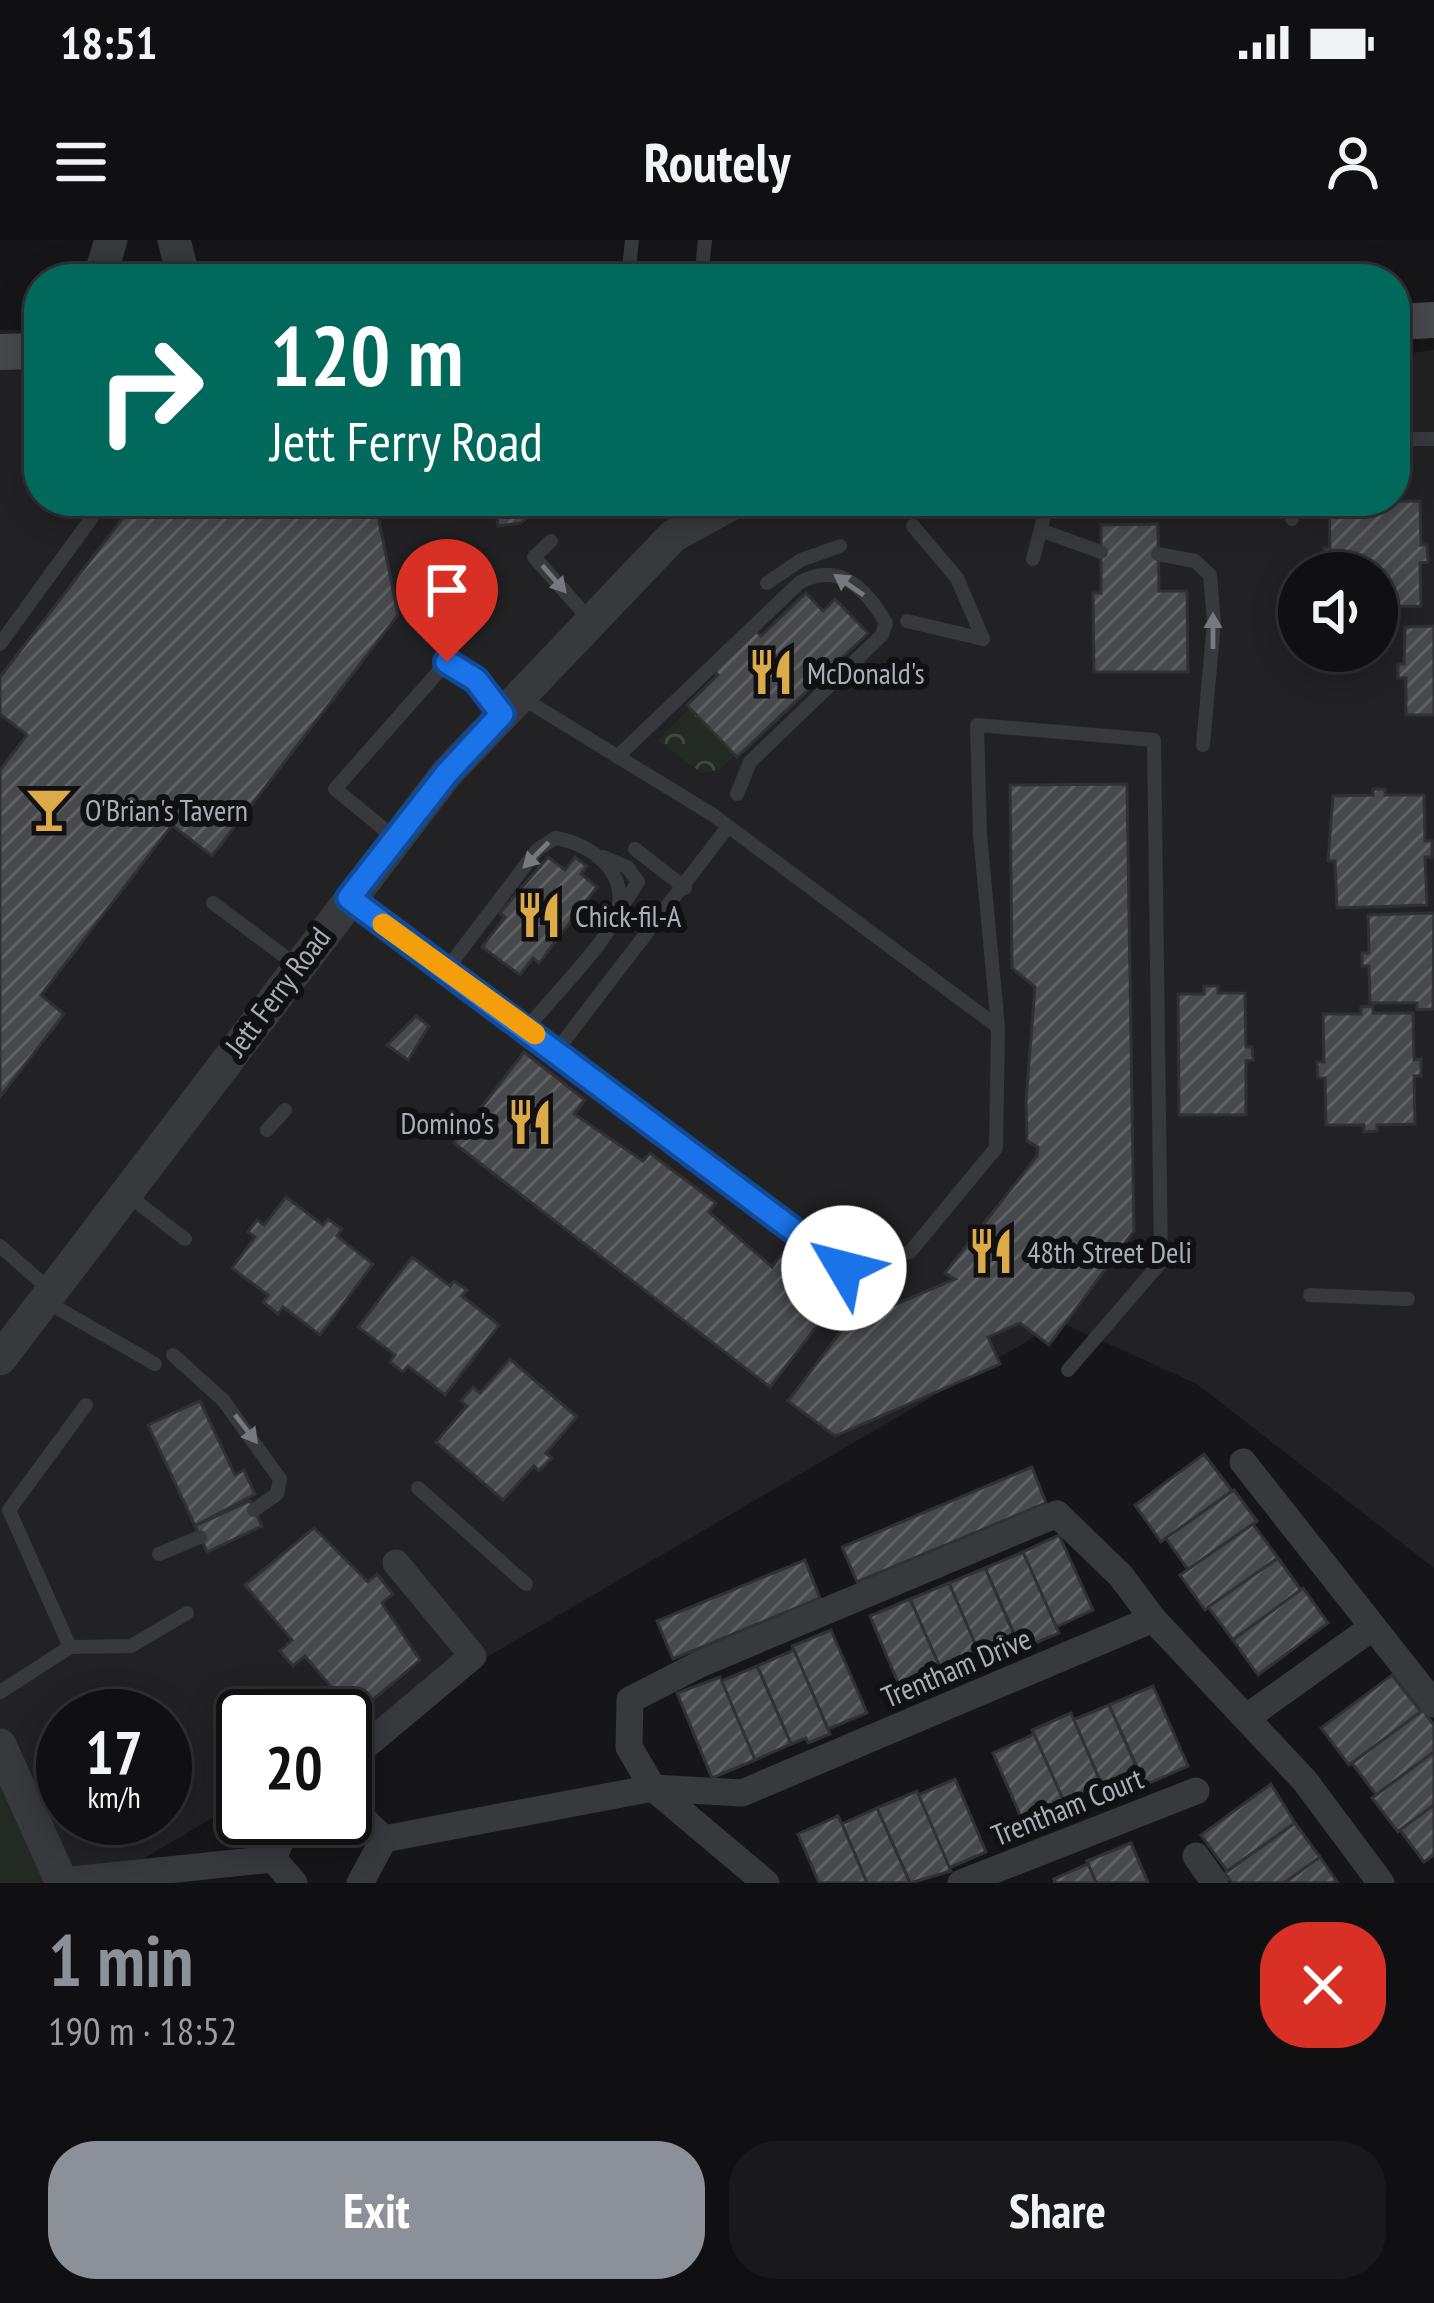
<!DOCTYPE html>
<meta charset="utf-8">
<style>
:root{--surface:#101012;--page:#19191b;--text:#f1f3f6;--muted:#9c9d9f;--line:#303032;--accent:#8c9099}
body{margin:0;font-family:"PT Sans Narrow",sans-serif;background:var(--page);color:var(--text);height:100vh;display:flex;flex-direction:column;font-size:45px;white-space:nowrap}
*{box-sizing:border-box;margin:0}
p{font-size:39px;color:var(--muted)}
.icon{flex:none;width:66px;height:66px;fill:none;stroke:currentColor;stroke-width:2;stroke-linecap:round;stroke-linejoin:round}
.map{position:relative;height:1643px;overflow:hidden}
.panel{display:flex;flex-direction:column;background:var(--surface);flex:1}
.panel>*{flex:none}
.guide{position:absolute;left:24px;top:24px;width:1386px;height:252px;border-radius:48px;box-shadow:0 6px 30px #0003,0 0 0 3px var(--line);background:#00695c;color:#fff;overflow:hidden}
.tools{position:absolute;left:1278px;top:312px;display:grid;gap:24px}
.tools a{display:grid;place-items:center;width:120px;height:120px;border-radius:50%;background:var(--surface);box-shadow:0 6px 30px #0003,0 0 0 3px var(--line);font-size:60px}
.speed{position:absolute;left:36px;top:1449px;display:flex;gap:24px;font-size:60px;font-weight:700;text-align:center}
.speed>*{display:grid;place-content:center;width:156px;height:156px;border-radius:50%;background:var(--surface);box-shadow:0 6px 30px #0003,0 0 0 3px var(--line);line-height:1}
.speed small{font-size:30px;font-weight:400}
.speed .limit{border:6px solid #111;border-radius:18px;background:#fff;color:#111}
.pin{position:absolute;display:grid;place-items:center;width:102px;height:102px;color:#fff;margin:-123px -51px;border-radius:50% 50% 50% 0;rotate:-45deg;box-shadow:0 0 12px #0007}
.pin .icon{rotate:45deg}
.me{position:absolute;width:132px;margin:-66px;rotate:307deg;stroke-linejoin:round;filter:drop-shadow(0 0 9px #0008)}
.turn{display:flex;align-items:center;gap:42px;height:252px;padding:0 48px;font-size:54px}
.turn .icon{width:156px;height:156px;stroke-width:2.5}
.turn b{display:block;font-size:84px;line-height:102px}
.round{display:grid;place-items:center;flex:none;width:126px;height:126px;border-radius:48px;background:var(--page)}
.overview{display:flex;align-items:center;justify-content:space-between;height:204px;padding:0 48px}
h1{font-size:72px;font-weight:800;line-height:90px;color:var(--accent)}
.cta{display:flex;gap:24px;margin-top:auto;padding:24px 48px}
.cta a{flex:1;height:138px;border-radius:48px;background:var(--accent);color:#fff;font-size:48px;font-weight:800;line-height:138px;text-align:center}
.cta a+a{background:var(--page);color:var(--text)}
.status{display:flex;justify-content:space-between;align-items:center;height:84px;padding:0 60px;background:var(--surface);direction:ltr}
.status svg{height:33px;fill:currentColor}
header{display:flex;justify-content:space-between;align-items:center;height:156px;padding:0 48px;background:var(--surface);font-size:54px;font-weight:800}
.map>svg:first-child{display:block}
.built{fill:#222225;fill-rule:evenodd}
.green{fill:#232a24}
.park{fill:url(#park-crowns)}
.building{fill:url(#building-hatch);stroke:#313134;stroke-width:3}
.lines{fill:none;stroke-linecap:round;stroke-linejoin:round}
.service{stroke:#38393c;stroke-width:14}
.minor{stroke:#38393c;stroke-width:27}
.tertiary{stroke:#38393c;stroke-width:33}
.secondary{stroke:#46484c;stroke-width:36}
.oneway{fill:#77797f}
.route-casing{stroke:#114b97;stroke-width:30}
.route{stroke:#1a73e8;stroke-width:21}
.slow{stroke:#f59e0b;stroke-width:21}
.labels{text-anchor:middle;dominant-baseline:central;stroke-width:12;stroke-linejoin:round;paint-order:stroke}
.poi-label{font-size:30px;fill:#aaaeb6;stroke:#111113;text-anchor:start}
.street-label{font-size:30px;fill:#aaaeb6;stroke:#111113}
</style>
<div class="status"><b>18:51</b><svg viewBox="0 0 49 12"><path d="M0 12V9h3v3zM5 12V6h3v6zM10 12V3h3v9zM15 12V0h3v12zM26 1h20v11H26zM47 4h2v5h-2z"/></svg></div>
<header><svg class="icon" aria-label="menu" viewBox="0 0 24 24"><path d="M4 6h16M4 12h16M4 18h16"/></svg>Routely<svg class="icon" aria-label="person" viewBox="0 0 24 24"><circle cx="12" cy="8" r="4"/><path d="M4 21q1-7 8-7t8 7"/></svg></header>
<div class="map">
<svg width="1434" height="1643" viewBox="0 0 1434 1643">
<defs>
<pattern id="park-crowns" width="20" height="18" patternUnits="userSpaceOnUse" patternTransform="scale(3)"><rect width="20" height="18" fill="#232a24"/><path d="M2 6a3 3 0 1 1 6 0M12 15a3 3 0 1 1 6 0" fill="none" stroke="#404642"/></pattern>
<pattern id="building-hatch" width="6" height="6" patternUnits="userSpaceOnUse" patternTransform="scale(3)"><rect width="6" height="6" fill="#48494d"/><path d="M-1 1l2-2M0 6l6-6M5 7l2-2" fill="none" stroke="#606164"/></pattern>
</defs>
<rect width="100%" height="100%" fill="#161618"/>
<path class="built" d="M0,90L39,91V261H1395V115L1434,110V1328L1197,1144L1060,1082L345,1500V1476H243V1560L102,1643H76L0,1500ZM1299,333H1377V411H1299ZM63,1476H165V1578H63Z"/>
<polygon class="green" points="0,1500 76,1643 0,1643"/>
<polygon class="park" points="690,468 735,515 720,529 702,533 658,501"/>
<g class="building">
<polygon points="136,261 375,261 398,375 212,616 172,585 41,755 64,774 0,857 0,530 27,495 0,474 0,437"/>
<polygon points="494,261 545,261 521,283 498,286"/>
<polygon points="1420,261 1421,305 1427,305 1428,322 1420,323 1421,366 1377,367 1377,333 1332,333 1331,325 1324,325 1324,308 1330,308 1329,262"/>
<polygon points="1158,284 1159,351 1187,351 1188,432 1094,432 1093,353 1101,353 1101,285"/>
<polygon points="806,353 823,371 835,359 868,393 737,517 687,465 718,435 711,428 753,388 761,396"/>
<polygon points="1434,386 1434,475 1406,475 1406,438 1398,438 1398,424 1404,424 1405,387"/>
<polygon points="1127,544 1134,991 1049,1105 1020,1083 988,1097 1000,1124 835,1196 788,1161 845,1086 955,1039 945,1033 1037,916 1038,907 1027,901 1026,861 1035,747 1012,728 1010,545"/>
<polygon points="1373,549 1385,549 1385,555 1424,555 1425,601 1432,601 1432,617 1425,617 1427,665 1337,668 1335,621 1328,621 1333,556 1373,555"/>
<polygon points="548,617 565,630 575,617 587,626 581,634 597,647 539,723 533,718 520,735 482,707 505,677 500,673"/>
<polygon points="1434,673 1433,769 1417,770 1417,763 1370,763 1369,726 1362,726 1362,713 1369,713 1368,675"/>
<polygon points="1204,746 1218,746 1218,753 1245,753 1246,807 1252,807 1253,820 1246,821 1246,875 1179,875 1178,754 1204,754"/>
<polygon points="1373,766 1373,773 1413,773 1414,820 1421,819 1421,836 1414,836 1415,884 1377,885 1377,891 1364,892 1364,885 1326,885 1325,838 1318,838 1317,822 1324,822 1323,774 1361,774 1361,767"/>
<polygon points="416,776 429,786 408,820 387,805"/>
<polygon points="524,812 585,860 574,874 643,921 650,913 716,963 709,972 772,1027 783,1012 840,1056 770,1147 454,903"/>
<polygon points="286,957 323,985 328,979 342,989 337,996 373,1024 320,1095 283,1067 278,1074 263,1062 268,1055 232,1028 255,997 248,992 257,980 264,985"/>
<polygon points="412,1017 450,1046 454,1041 467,1050 462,1056 499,1085 445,1155 408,1126 403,1132 390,1122 395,1115 358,1087"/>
<polygon points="510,1119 577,1177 546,1213 552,1218 539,1231 534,1226 503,1260 436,1202 467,1166 461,1161 473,1147 480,1153"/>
<polygon points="200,1161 235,1235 244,1230 255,1254 195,1286 148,1185"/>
<polygon points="1204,1214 1232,1251 1161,1302 1135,1265"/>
<polygon points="1032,1227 1046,1263 857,1342 842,1307"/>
<polygon points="1234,1250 1257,1281 1188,1330 1166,1298"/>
<polygon points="250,1261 262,1286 207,1312 195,1286"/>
<polygon points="1253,1284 1278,1318 1205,1370 1180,1335"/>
<polygon points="314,1288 368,1342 377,1334 393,1354 382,1363 420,1420 355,1475 305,1416 293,1426 280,1411 292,1400 245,1345"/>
<polygon points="1059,1295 1093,1370 1056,1387 1023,1312"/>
<polygon points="1023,1312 1059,1393 1021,1409 985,1328"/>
<polygon points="1278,1318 1301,1350 1233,1400 1208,1367"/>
<polygon points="805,1320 820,1358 673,1419 657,1381"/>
<polygon points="985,1328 1019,1406 982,1422 949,1343"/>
<polygon points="949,1343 986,1429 948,1446 910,1359"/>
<polygon points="1303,1348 1328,1383 1258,1435 1233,1400"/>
<polygon points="910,1359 945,1439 904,1457 870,1376"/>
<polygon points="831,1390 867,1473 828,1489 792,1406"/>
<polygon points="794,1410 830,1494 808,1503 806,1498 791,1504 757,1426"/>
<polygon points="757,1426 791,1504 755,1520 721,1441"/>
<polygon points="1392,1435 1421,1472 1349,1525 1321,1488"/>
<polygon points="720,1437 755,1520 712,1538 677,1453"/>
<polygon points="1153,1446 1188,1526 1145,1545 1109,1465"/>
<polygon points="1109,1465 1143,1542 1107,1558 1073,1480"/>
<polygon points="1423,1470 1434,1485 1434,1512 1376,1555 1352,1523"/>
<polygon points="1071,1473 1106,1555 1068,1571 1032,1490"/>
<polygon points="1034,1494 1069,1573 1027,1591 993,1513"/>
<polygon points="1434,1512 1434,1565 1398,1592 1372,1558"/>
<polygon points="955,1539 986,1612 949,1628 918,1555"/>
<polygon points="1271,1544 1295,1583 1227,1631 1201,1595"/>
<polygon points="917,1551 951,1631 910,1643 877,1568"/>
<polygon points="1434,1565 1434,1615 1424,1622 1400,1590"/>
<polygon points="877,1568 910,1643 867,1643 842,1584"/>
<polygon points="838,1576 842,1584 867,1643 819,1643 798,1594"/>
<polygon points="1295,1583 1320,1617 1284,1643 1232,1643 1225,1633"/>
<polygon points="1131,1603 1148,1643 1096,1643 1087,1621"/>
<polygon points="1131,1603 1148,1643 1096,1643 1087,1621"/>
<polygon points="1320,1617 1338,1643 1284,1643"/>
<polygon points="1088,1624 1096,1643 1055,1643 1054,1639"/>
<polygon points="1088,1624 1096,1643 1055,1643 1054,1639"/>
</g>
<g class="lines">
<g class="service">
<polyline points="628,39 632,0"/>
<polyline points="701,39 705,0"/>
<polyline points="1395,199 1434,199"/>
<polyline points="1292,261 1292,279"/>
<polyline points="913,286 957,338 983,399"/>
<polyline points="1043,291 1101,312"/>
<polyline points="551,301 534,317 590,380"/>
<polyline points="1158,314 1195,321 1210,335 1214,382 1203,505"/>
<polyline points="1033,319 1048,261"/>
<polyline points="767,343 801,320 840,306"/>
<polyline points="907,381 983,399"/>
<polyline points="450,387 447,422 476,440 502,474"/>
<polyline points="0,404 104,261"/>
<polyline points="519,456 713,575 998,787"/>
<path d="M617,517L799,343C838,321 866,348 886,383L882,395L750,522L737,554"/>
<polyline points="395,598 335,549 447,422"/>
<polyline points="635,609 685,648"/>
<polyline points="603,617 627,627 638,642 616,676"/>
<polyline points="352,661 845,1028 910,1012 996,908 998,787 980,595 977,485 1154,500 1161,1022 1068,1130"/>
<polyline points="213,663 296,725"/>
<path d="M446,730L537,610L555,598C590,603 632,633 616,676C607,702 547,763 527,788"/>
<polyline points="557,810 727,588"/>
<polyline points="267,890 285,870"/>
<polyline points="125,953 185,999"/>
<polyline points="0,1006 51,1051"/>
<polyline points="1310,1055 1408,1059"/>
<polyline points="45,1061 155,1124"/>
<polyline points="173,1115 223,1160 280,1239 277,1254 254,1270"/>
<polyline points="418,1248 526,1344"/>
<polyline points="159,1314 200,1297"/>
<polyline points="70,1407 9,1270 86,1165"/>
<polyline points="0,1452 70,1407 131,1406 187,1373"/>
</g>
<g class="minor">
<polyline points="1243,1222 1434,1464"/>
<polyline points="1246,1478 1370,1389"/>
<polyline points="345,1523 473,1416 396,1323"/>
<polyline points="345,1562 384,1599 360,1643"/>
<polyline points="290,1578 273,1619 294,1643"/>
<polyline points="384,1599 653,1548 742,1553 1153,1379"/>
<polyline points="1196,1616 1215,1643"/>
<polyline points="62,1641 273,1619"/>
<polyline points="766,1643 653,1548 629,1507 630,1460 700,1424 1057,1274 1121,1336 1153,1379 1305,1541 1381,1643"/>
<polyline points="961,1643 1196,1551"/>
</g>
<g class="tertiary">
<polyline points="174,0 184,39"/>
<polyline points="99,39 111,0"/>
<polyline points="0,1119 447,533 673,296 737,261"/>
<polyline points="0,1505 62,1643"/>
</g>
<g class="secondary">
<polyline points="1395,82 1434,80"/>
<polyline points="0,112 39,111"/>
</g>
</g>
<defs><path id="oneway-solid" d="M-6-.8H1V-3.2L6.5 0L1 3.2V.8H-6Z" transform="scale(3)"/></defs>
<g class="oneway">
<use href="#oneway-solid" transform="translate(554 339) rotate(49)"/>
<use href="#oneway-solid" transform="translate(849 345) rotate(-145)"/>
<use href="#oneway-solid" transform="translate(1213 391) rotate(-90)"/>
<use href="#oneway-solid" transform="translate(536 615) rotate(135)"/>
<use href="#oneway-solid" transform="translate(246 1189) rotate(52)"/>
</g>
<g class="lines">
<defs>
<polyline id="route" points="447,422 476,440 502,474 447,533 349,658 844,1028"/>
</defs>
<use href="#route" class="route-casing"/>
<use href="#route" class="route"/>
<polyline class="slow" points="383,684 535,794"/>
</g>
<defs>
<symbol id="restaurant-bare" viewBox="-9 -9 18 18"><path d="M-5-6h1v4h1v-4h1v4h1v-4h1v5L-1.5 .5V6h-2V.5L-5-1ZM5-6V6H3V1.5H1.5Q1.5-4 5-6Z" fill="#ddaa4a" stroke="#111113" stroke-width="2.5" paint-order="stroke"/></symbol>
<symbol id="bar-bare" viewBox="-9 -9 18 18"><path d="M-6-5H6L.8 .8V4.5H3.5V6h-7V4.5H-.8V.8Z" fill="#ddaa4a" stroke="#111113" stroke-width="2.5" paint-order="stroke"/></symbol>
</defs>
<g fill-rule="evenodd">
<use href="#restaurant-bare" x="738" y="399" width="66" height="66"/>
<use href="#bar-bare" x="16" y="536" width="66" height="66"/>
<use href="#restaurant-bare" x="506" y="642" width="66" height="66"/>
<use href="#restaurant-bare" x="497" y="849" width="66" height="66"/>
<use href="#restaurant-bare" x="958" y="978" width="66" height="66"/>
</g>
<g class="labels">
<g class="poi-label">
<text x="807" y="432">McDonald's</text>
<text x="85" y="569">O'Brian's Tavern</text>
<text x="575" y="675">Chick-fil-A</text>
<text x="494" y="882" text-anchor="end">Domino's</text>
<text x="1027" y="1011">48th Street Deli</text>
</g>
<g class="street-label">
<text transform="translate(277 751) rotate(-53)">Jett Ferry Road</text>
<text transform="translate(956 1427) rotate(-23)">Trentham Drive</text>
<text transform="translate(1067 1566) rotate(-22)">Trentham Court</text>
</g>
</g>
</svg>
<div class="tools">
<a><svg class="icon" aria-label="sound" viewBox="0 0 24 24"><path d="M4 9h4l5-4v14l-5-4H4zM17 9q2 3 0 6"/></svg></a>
</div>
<div class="speed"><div>17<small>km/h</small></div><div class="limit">20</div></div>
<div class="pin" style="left:447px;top:422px;background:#d93025"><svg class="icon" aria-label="arrive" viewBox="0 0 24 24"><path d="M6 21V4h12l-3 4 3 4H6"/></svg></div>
<svg class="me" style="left:844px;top:1028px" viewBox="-20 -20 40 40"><circle r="19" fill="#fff"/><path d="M0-13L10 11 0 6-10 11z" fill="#1a73e8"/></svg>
<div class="guide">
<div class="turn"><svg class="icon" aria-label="right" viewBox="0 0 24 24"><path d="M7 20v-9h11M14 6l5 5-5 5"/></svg><div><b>120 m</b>Jett Ferry Road</div></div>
</div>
</div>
<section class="panel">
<div class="overview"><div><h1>1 min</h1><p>190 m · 18:52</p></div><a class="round" style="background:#d93025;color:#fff"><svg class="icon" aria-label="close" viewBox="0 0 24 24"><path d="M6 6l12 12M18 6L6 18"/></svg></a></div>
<div class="cta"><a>Exit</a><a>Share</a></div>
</section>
